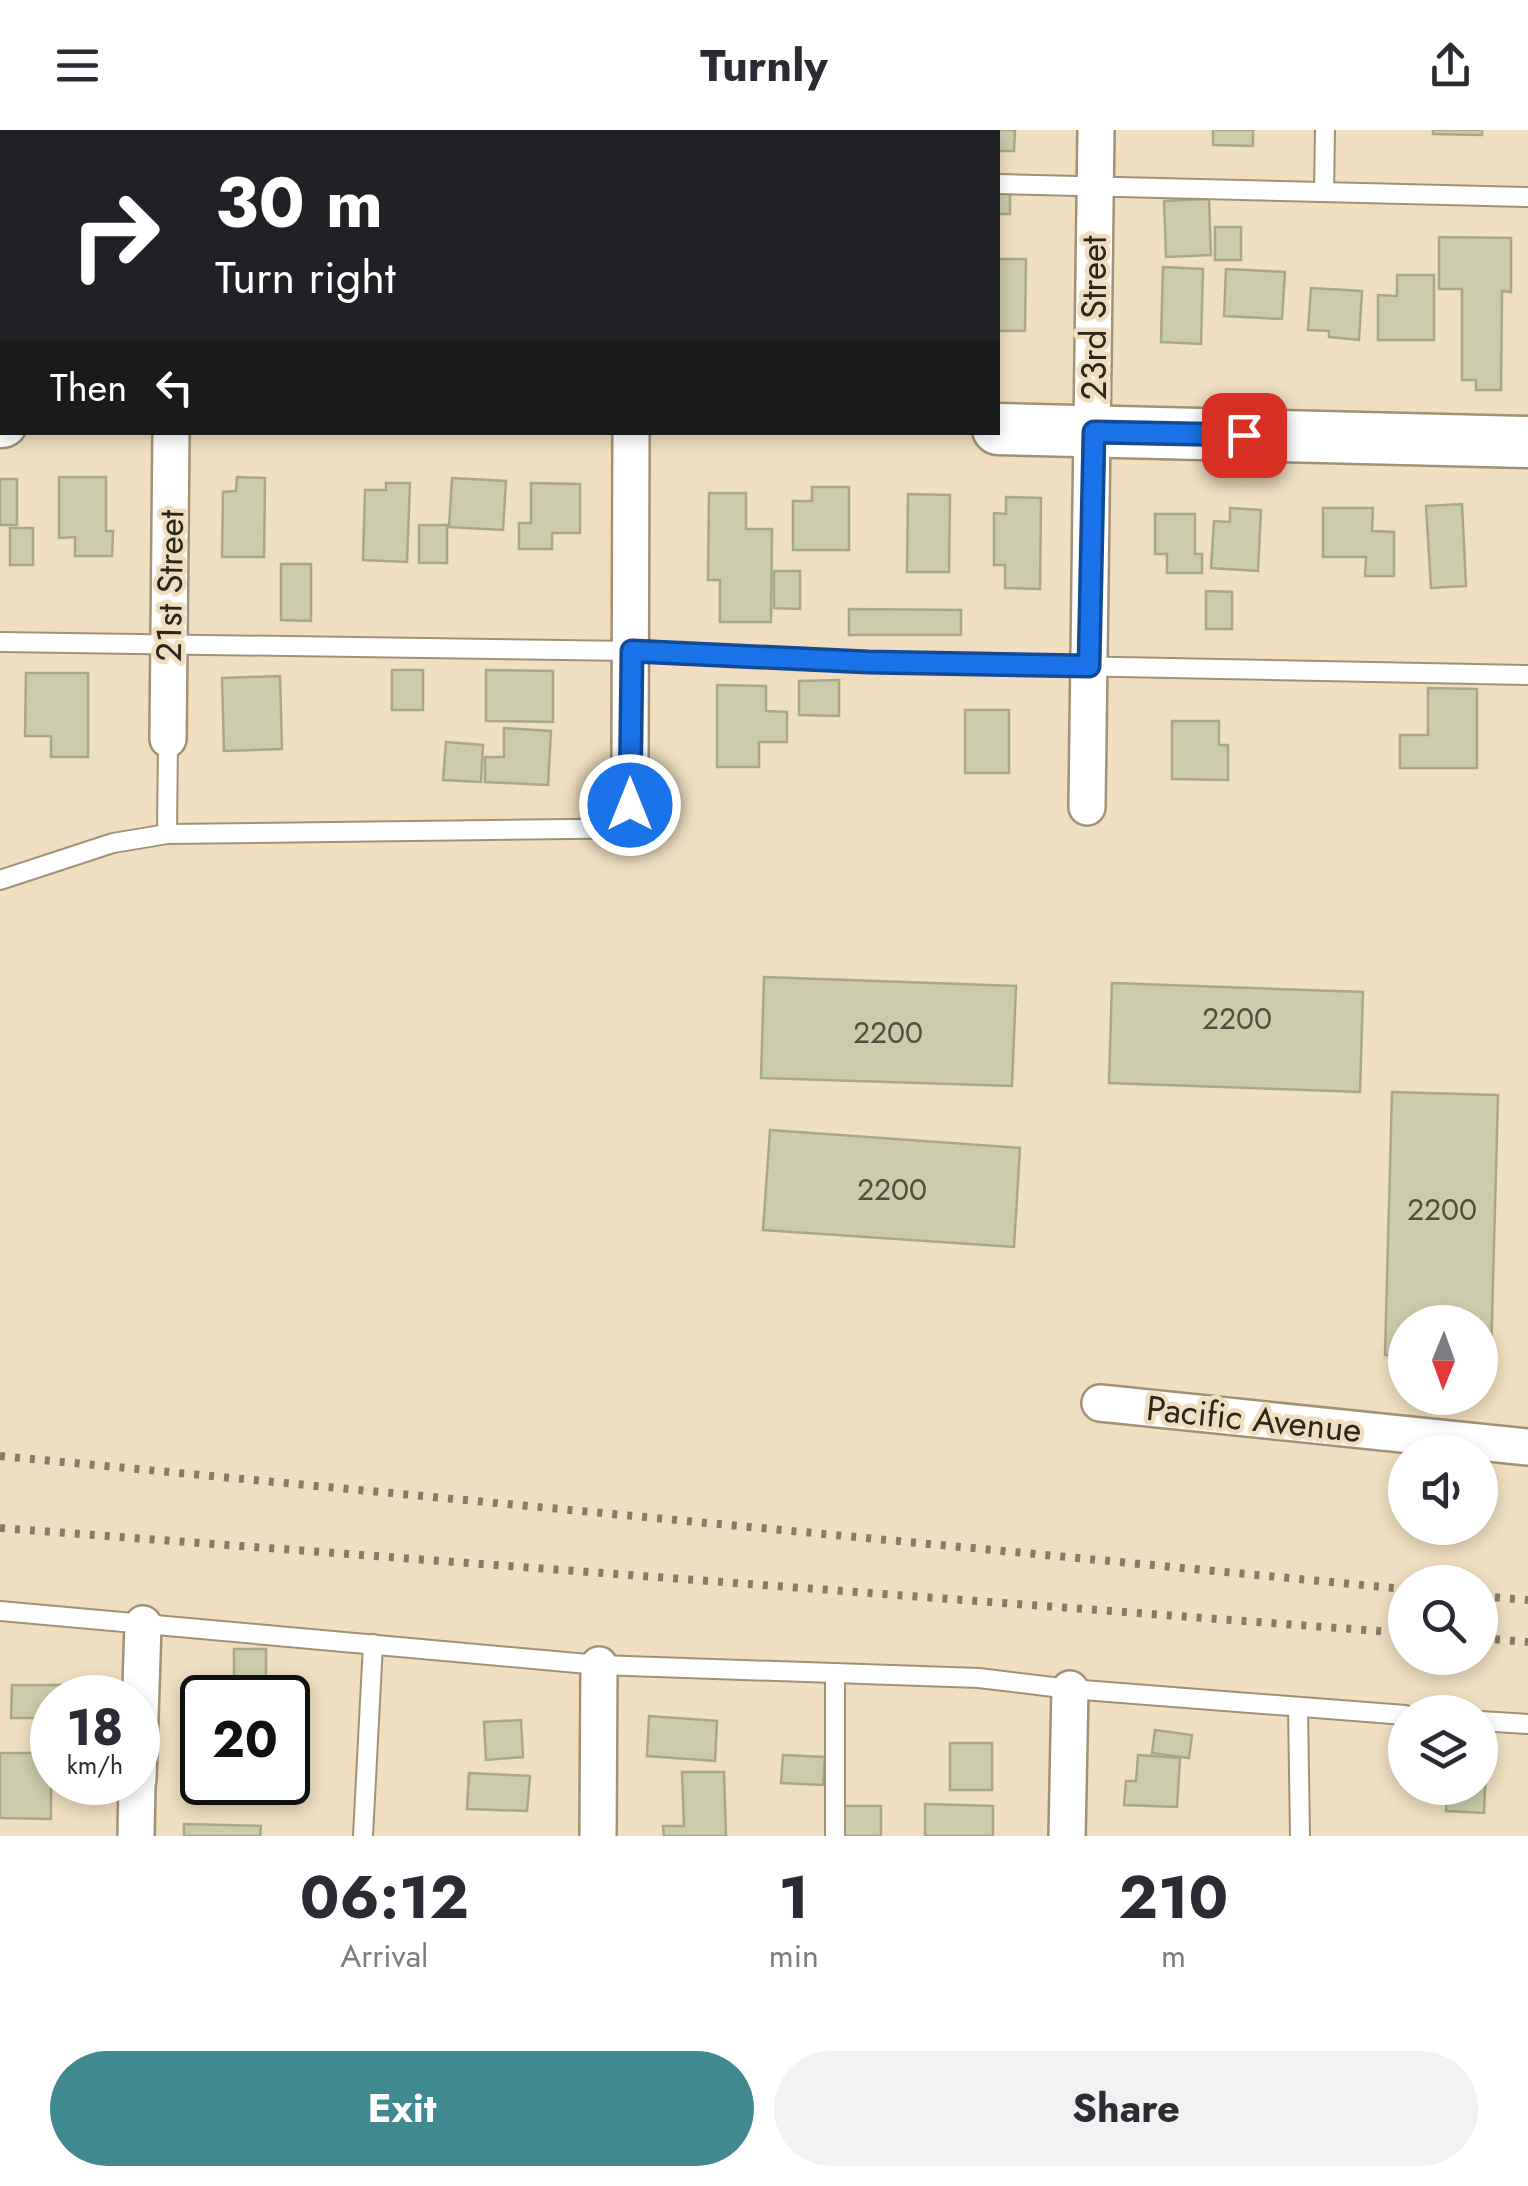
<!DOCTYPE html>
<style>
:root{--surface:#fff;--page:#f2f2f3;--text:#2b2b33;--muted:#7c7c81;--accent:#418990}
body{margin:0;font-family:Jost,sans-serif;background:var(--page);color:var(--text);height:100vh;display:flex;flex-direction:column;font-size:38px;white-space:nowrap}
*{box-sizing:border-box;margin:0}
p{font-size:32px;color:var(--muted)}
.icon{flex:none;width:55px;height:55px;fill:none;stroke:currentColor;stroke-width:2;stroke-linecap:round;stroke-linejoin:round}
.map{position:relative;height:1706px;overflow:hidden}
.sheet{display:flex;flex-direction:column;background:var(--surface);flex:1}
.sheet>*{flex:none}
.guide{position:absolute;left:0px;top:0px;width:1000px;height:305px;box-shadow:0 5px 15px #0003;background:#202124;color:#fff;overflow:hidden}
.needle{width:65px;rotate:181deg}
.buttons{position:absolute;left:1388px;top:1175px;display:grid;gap:20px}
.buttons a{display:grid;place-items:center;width:110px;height:110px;border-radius:50%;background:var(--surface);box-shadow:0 5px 15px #0003;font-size:50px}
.speed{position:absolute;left:30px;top:1545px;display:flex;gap:20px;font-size:50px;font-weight:700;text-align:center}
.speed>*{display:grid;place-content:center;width:130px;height:130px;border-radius:50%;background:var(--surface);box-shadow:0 5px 15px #0003;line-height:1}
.speed small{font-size:25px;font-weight:400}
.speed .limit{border:5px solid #111;border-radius:15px;background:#fff;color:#111}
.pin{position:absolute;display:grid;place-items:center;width:85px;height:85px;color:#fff;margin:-42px;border-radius:20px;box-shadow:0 5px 15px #0006}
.me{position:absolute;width:110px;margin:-55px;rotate:0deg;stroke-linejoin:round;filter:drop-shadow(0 0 8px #0008)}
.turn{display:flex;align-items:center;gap:35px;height:210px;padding:0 50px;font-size:45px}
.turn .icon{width:130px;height:130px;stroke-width:2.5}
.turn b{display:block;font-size:70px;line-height:85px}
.then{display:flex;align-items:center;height:95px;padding:0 50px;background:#0003;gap:20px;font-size:38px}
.eta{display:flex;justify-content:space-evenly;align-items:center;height:170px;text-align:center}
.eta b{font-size:60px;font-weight:700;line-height:70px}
.button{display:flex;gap:20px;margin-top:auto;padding:20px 50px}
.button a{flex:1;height:115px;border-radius:60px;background:var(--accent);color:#fff;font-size:40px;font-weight:700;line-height:115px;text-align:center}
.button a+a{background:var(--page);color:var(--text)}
header{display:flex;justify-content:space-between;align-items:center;height:130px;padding:0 50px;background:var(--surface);font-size:45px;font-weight:700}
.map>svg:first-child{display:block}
.building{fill:#cccbaa;stroke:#a9a888;stroke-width:2.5}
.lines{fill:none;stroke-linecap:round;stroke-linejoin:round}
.lane-casing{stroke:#a29275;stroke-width:22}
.street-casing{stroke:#a29275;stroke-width:40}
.secondary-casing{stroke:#a29275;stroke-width:55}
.lane{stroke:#fff;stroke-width:18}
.street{stroke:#fff;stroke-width:35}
.secondary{stroke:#fff;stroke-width:50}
.rail{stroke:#877c67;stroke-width:8;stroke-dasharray:5 10;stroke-linecap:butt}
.route-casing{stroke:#114b97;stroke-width:25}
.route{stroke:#1a73e8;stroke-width:18}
.labels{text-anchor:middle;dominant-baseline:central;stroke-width:9;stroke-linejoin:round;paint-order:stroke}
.number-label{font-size:30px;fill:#544e3e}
.street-label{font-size:35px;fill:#2c251a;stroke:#efdebf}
</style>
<header><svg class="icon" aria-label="menu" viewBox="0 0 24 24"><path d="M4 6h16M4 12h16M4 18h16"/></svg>Turnly<svg class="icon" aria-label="share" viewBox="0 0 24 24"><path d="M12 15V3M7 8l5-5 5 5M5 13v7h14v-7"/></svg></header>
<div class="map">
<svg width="1528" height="1706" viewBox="0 0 1528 1706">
<rect width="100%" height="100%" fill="#efdebf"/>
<g class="building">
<rect x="701" y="0" width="73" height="2"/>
<polygon points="958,0 1015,0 1014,21 998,21 998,2"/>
<polygon points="1213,0 1253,0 1253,16 1213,15"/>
<polygon points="1433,0 1482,0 1482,5 1433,4"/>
<rect x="998" y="63" width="12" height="21"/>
<polygon points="1209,69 1211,125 1166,127 1164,71"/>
<rect x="1215" y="97" width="26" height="33"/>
<polygon points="1439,107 1511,108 1511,162 1502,161 1501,260 1476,260 1476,250 1462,250 1462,159 1439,159"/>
<polygon points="998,129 1026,129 1025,201 998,201"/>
<polygon points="1163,137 1203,139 1201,214 1161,212"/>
<polygon points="1226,139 1285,142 1282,189 1224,186"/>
<polygon points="1397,145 1434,145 1434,210 1378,210 1378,165 1397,166"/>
<polygon points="1311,158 1362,161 1359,210 1329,207 1329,201 1308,200"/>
<polygon points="59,347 106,347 106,401 113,401 112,426 75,426 75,407 59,408"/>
<polygon points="237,347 265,348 264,427 222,427 223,362 236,361"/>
<polygon points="452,348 506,351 503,400 449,397"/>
<rect x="0" y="349" width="17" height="46"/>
<polygon points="386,353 410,353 407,432 363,430 365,360 386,360"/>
<polygon points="531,353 580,354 580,403 552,403 552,419 519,419 519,393 531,393"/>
<polygon points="812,357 849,357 849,420 793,420 793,371 812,371"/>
<polygon points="709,363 746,363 746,399 772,399 771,492 720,492 720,450 708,450"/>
<polygon points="908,364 950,365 949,442 907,442"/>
<polygon points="1006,367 1041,368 1040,459 1005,458 1005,435 994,435 994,383 1006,384"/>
<polygon points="1462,374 1466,456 1431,458 1426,376"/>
<polygon points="1230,378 1261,380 1258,441 1211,438 1214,391 1230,392"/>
<polygon points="1323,378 1373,378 1372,401 1394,402 1394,446 1365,446 1366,427 1323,427"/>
<polygon points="1155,384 1195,384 1195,424 1202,424 1202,443 1167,443 1167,424 1155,424"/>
<rect x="419" y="395" width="28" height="38"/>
<rect x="10" y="398" width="23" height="37"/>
<polygon points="281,434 311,434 311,491 281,490"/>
<polygon points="774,441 800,441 800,479 774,478"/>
<polygon points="1206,461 1232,462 1232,499 1206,499"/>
<polygon points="849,479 961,480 961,505 849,505"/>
<rect x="392" y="540" width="31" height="40"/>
<polygon points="486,540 553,541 553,592 486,591"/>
<polygon points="26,543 88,543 88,627 51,627 51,606 25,606"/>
<polygon points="280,546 282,619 224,621 222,548"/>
<polygon points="839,550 839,586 799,585 799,551"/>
<polygon points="717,555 766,556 766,581 787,582 787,612 759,612 759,637 717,637"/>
<polygon points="1428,558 1477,559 1477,638 1400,638 1400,605 1428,605"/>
<rect x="965" y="580" width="44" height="63"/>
<polygon points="1172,591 1219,591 1219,615 1228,615 1228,650 1172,649"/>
<polygon points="504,598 551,601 548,655 485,652 485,627 504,627"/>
<polygon points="446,612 483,615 481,652 443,650"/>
<polygon points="764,847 1016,856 1012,956 761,948"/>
<polygon points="1112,853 1363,862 1360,962 1109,953"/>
<polygon points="1392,962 1498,965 1491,1228 1480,1228 1480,1192 1405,1192 1405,1226 1385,1225"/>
<polygon points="770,1000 1020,1018 1014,1117 763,1100"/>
<polygon points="234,1519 266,1519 266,1568 202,1568 202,1584 191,1584 192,1547 234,1547"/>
<polygon points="12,1555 68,1555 68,1568 52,1568 52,1588 11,1588"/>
<polygon points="649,1586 717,1591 715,1631 647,1626"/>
<polygon points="521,1590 523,1627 486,1630 484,1592"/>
<polygon points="1155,1600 1192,1605 1189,1628 1152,1623"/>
<rect x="950" y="1613" width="42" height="47"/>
<polygon points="0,1623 51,1623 51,1689 0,1688"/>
<polygon points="783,1625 825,1627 823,1655 781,1653"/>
<polygon points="1138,1625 1180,1628 1177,1677 1124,1675 1126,1651 1136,1651"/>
<polygon points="198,1631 202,1631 202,1652 261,1652 261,1661 198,1661"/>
<polygon points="1480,1634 1486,1634 1484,1683 1446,1681 1448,1658 1480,1658"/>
<polygon points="682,1642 724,1642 726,1706 664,1706 663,1696 684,1696"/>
<polygon points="469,1643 530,1646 527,1681 467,1679"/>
<polygon points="925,1674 993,1676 993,1706 925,1706"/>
<rect x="841" y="1676" width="40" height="30"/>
<polygon points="184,1694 261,1696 260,1706 184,1706"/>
</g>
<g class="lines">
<defs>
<g id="lane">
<polyline points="401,2 401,0"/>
<polyline points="862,2 862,0"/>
<polyline points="0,33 2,33"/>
<polyline points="998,54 1528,67"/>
<polyline points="1324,62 1325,0"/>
<polyline points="0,512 632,521 869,532 1528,545"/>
<polyline points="167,704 168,609"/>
<polyline points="0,750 113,713 167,704 654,698 630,675 630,634"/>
<polyline points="0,1481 599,1535 979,1548 1070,1559 1405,1585"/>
<polyline points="1298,1577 1300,1706"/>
<polyline points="1480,1591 1528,1594"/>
<polyline points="363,1706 373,1514"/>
<polyline points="835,1706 835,1543"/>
</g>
<g id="street">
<polyline points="175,2 175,0"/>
<polyline points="634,2 634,0"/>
<polyline points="168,609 171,302"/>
<polyline points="630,634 631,302"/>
<polyline points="1087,677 1096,0"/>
<polyline points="1100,1273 1528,1317"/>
<polyline points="138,1649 143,1494"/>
<polyline points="136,1706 137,1652"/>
<polyline points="598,1706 599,1535"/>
<polyline points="1067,1706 1070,1559"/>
</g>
<g id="secondary">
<polyline points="0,292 2,292"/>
<polyline points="998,299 1528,312"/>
</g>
</defs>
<use href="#lane" class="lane-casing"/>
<use href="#street" class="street-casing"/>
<use href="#secondary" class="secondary-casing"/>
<use href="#lane" class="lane"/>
<use href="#street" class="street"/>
<use href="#secondary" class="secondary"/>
<g class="rail">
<polyline points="0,1326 1405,1459"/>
<polyline points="0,1398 1405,1503"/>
<polyline points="1480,1466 1528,1470"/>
<polyline points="1480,1508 1528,1512"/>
</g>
</g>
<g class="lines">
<defs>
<polyline id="route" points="630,675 632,521 868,532 1089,536 1094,302 1244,305"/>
</defs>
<use href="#route" class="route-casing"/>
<use href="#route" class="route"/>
</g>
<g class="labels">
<g class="number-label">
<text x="1237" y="888">2200</text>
<text x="888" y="902">2200</text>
<text x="892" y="1059">2200</text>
<text x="1442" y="1079">2200</text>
</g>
<g class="street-label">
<text transform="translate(1094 188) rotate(-90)">23rd Street</text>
<text transform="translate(170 456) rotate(-89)">21st Street</text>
<text transform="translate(1254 1289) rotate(6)">Pacific Avenue</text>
</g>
</g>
</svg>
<div class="buttons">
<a><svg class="needle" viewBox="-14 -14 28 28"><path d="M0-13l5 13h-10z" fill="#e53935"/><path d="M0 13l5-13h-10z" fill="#7c7c81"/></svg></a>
<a><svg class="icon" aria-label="sound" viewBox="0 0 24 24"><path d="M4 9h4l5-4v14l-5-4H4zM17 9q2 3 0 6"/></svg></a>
<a><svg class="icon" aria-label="search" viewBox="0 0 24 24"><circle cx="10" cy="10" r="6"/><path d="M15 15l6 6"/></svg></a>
<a><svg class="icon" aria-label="layers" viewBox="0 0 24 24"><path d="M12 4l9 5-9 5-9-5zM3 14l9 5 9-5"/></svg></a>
</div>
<div class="speed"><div>18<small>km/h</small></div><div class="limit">20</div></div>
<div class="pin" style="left:1244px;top:305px;background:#d93025"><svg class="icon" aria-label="arrive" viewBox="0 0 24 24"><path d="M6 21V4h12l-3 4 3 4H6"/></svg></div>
<svg class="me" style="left:630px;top:675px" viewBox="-20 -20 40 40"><circle r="17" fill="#1a73e8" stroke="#fff" stroke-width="3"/><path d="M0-11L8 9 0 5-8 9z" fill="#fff"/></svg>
<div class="guide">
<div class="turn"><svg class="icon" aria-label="right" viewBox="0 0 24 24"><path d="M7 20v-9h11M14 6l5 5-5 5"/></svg><div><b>30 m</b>Turn right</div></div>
<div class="then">Then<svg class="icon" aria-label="left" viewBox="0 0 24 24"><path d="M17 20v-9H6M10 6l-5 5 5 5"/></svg></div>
</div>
</div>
<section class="sheet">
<div class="eta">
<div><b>06:12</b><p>Arrival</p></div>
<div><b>1</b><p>min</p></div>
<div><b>210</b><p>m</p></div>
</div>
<div class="button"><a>Exit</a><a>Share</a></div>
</section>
